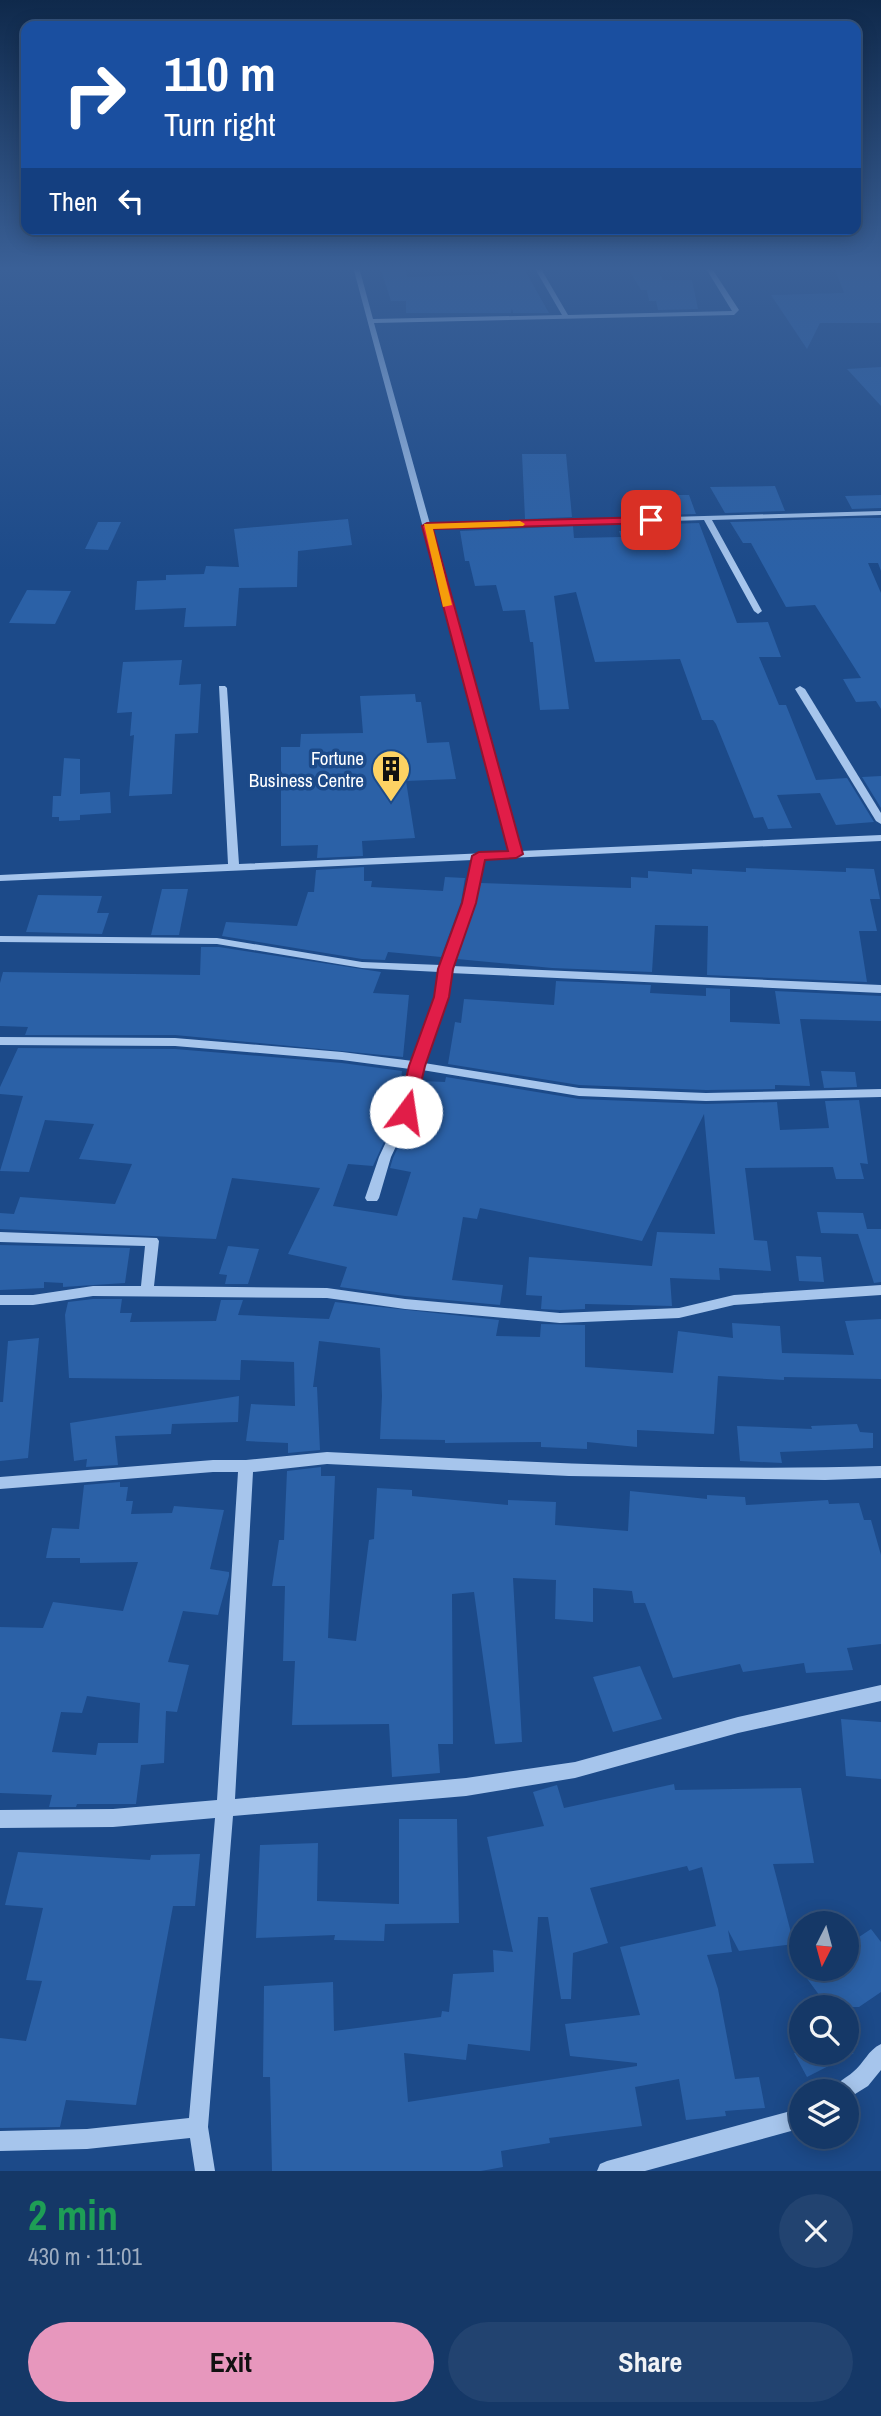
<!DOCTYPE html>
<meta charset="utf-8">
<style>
:root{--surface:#153867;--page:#224370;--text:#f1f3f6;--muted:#9dacc0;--line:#34527b;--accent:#e797bd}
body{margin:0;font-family:"Archivo Narrow",sans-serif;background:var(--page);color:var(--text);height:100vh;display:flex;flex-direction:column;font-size:26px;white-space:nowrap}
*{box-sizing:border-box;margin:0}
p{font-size:23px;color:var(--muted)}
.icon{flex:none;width:38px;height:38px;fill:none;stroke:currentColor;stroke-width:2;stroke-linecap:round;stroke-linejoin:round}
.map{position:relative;height:2171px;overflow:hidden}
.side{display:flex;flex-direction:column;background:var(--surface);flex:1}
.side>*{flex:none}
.banner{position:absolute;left:21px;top:21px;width:840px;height:214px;border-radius:14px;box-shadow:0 4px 18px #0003,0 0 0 2px var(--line);background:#1a4fa0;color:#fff;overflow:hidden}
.needle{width:46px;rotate:186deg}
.controls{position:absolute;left:789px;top:1911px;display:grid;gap:14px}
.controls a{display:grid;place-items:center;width:70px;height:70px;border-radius:50%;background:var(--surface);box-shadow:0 4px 18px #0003,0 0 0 2px var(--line);font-size:35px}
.pin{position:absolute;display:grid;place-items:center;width:60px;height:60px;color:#fff;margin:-30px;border-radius:14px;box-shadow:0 4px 10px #0006}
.me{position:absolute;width:77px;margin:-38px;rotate:14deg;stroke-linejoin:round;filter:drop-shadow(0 0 5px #0008)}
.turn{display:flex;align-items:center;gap:24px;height:147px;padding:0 28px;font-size:32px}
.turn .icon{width:91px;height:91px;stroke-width:2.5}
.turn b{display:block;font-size:49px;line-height:60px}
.then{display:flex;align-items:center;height:66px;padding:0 28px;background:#0003;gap:14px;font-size:26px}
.round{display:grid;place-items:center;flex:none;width:74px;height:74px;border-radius:37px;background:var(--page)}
.head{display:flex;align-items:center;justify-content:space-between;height:119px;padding:0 28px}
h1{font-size:42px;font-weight:700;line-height:52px;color:#1e9e55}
.primary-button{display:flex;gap:14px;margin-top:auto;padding:14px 28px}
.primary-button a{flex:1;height:80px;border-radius:42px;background:var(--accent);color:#111;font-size:28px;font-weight:700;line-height:80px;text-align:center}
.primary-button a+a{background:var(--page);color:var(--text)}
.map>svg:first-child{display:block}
.building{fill:#2b61a7;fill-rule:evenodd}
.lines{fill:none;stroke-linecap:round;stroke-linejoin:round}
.minor{fill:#a6c5ec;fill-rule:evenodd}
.route{fill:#e11d48;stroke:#92132f;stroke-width:2}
.slow{fill:#f59e0b}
.labels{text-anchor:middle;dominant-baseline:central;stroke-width:7;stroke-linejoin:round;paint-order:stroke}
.poi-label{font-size:19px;fill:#fff;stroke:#1c4a89;text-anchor:end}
</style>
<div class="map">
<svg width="881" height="2171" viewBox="0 0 881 2171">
<rect width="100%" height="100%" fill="#1c4a89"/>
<g class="building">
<polygon points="380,267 406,267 407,277 499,274 497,267 523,267 549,313 513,313 512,309 511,313 406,313 406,301 391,301"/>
<polygon points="846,267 877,270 881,279 881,323 820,323 807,349 771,295 844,293 835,269 847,270"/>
<polygon points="656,268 663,280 692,280 698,309 658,310 656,301 649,301 647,290 641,290 629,270"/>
<polygon points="881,367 881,406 847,369"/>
<polygon points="522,454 566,454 572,517 525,519"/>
<polygon points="775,486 785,511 725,513 710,487"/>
<polygon points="626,495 689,495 696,514 631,516"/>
<polygon points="881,495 881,508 852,509 845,496"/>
<polygon points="856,518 881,518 881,571 878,563 868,563 881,593 881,709 876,701 856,702 843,679 861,678 815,605 786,607 751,543 743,543 730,522"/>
<polygon points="348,519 352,545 298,551 297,587 239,588 236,626 184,627 186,608 135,610 137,581 166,580 166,575 204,574 206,566 239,567 234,529"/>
<polygon points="98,522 121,522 108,550 85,549"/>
<polygon points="699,523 737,623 768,622 781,657 759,657 779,705 786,705 816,780 847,778 874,822 836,825 820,793 777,795 792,828 768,829 763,817 754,818 716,724 713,720 702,720 680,659 595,662 576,592 554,596 569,709 540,710 533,642 530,642 525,610 503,611 496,585 475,586 469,561 465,561 460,531 573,526 574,538 621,537 619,531 635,531 634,525"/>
<polygon points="27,590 71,591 55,624 9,623"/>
<polygon points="182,660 179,685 201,684 198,733 175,734 172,794 129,796 134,735 130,736 132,712 117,713 123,662"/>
<polygon points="415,694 416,702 421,702 427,743 449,742 456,779 406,781 415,838 362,841 363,856 317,858 318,845 281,846 281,747 300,747 301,734 363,733 360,696"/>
<polygon points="64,758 80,759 80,794 110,792 111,813 80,815 80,820 59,821 59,817 52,817 53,796 61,796"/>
<polygon points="881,776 881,808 862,777"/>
<polygon points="364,867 364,881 372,881 371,887 443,891 445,877 465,878 461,902 441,957 388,952 385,960 362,959 222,936 226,922 297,926 308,892 314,892 316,870"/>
<polygon points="746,868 846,872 846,868 874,869 880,899 870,899 877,931 859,931 867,982 707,975 708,926 655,925 652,972 552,968 457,959 481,883 631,888 631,877 648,878 648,871 692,874 692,869 746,872"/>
<polygon points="162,889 188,889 179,935 151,935"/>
<polygon points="38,895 102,896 97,913 109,913 102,934 26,932"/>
<polygon points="201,947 219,947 381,972 373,993 409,995 403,1057 175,1035 25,1035 28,1027 0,1026 0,983 3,972 200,975"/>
<polygon points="556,981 651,985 650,993 706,996 706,988 730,989 730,1022 780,1024 775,991 881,996 881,1021 800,1019 810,1086 775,1085 775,1089 706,1090 579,1085 448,1064 455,1022 461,1023 464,999 554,1005"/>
<polygon points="18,1048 175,1049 342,1063 402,1071 401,1079 405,1079 398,1111 373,1166 348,1164 333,1206 397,1216 411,1172 390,1168 393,1158 414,1113 422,1081 445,1082 446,1077 579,1099 706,1104 777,1102 780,1130 829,1128 825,1101 859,1100 868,1164 860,1163 864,1179 836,1179 833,1167 745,1168 754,1240 767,1241 771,1271 719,1268 720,1280 670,1278 672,1306 585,1304 585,1309 560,1310 541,1309 542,1296 526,1295 529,1257 652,1266 657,1232 715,1234 704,1114 642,1241 480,1208 477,1219 463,1217 452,1280 503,1285 500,1305 405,1296 340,1287 347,1267 288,1254 320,1188 232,1178 216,1239 0,1229 0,1213 14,1214 20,1197 115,1204 132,1164 79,1159 94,1124 45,1120 29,1172 0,1171 23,1096 0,1094 0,1087"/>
<polygon points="821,1071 855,1072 857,1087 824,1088"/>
<polygon points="817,1212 863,1213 867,1229 881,1229 881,1282 874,1283 858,1234 821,1233"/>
<polygon points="0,1245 130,1248 125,1283 63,1287 63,1283 44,1282 44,1288 0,1290"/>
<polygon points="228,1246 259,1249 248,1284 225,1284 227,1275 219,1274"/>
<polygon points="796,1256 821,1257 824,1282 799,1281"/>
<polygon points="93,1299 122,1299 120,1313 132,1313 130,1322 216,1321 221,1300 243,1300 238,1315 329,1319 335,1302 499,1320 496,1336 540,1337 541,1324 585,1325 585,1367 673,1373 678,1331 733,1338 732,1323 780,1326 782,1353 854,1355 845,1321 881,1319 881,1379 784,1377 784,1380 718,1376 714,1434 637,1430 637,1447 587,1442 587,1449 541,1447 541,1442 445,1443 445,1440 380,1439 382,1396 380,1348 319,1341 313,1387 317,1387 320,1450 288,1453 288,1443 246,1441 251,1404 295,1406 294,1362 241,1360 240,1380 69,1378 65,1315 68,1302"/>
<polygon points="39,1338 28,1458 0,1461 0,1402 3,1402 8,1341"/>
<polygon points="239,1396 238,1422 172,1424 171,1434 115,1436 118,1465 86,1467 87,1459 74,1461 70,1423"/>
<polygon points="857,1424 860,1432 873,1433 873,1448 780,1452 782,1463 740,1461 737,1426 812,1429 811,1426"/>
<polygon points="321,1467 321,1476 335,1476 328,1638 356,1641 369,1540 374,1539 377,1488 412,1490 412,1496 508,1505 508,1500 556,1502 555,1525 628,1531 630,1491 707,1499 707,1495 745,1497 746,1505 828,1500 829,1504 859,1503 864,1520 871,1520 881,1555 881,1644 847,1648 853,1670 806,1673 804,1663 743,1672 740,1664 673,1678 645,1603 634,1603 632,1591 593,1588 593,1622 555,1619 556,1580 513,1578 522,1742 495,1744 474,1592 452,1594 453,1744 438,1744 440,1773 392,1777 389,1724 292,1725 295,1661 283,1661 285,1586 272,1586 279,1540 284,1540 287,1471"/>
<path d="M120,1482V1487H128L126,1501H133L131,1514L172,1513L174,1506L224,1510L210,1569L229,1572V1576L218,1615L183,1611L168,1662L189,1665L177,1712L166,1711L164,1763L141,1765L136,1804H77L76,1807H49L52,1795L0,1793V1627L43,1628L53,1602L123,1611L138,1562L80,1563V1558H46L52,1528L79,1529L84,1485ZM87,1696L140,1703L138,1743H98L96,1755L52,1752L61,1712L82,1713Z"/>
<polygon points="640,1666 662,1719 613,1732 593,1677"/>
<polygon points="841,1719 881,1722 881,1779 846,1776"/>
<path d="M674,1784L675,1790L801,1788L814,1863L773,1864L794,1944L739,1951L728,1930L732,1952L707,1955L718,1989L735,2079L759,2077L765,2108L725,2111L726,2116L686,2120L679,2079L635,2087L642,2126L549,2138L550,2143L501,2151L503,2167L481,2171H272L270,2077H263L264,1986L333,1982L334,2031L441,2017L442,2011L449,2012L453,1974L494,1972L493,1950L513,1952L487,1837L544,1826L533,1792L557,1785L564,1808ZM687,1866L689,1871L702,1867L716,1926L620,1947L640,2015L565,2024L570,2056L637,2063V2066L408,2102L404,2053L466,2060L468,2044L530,2051L538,1917H548L561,1999H571L573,1953L608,1943L590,1888Z"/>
<polygon points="399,1819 457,1819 459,1923 385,1924 384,1941 334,1940 335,1935 256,1938 260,1845 318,1843 317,1901 399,1904"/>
<polygon points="18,1852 150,1860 151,1855 200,1854 195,1906 173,1906 136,2105 66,2100 60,2127 0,2128 0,2038 26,2041 42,1981 26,1980 43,1908 5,1905"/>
<polygon points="871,1929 881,1942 881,1992 859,2007 828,2007 800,1969 847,1969 847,1945"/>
<polygon points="794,2053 854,2053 807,2077"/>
</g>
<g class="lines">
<g class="minor">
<polygon points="353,267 359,267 373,319 562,315 534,267 540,267 568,315 732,311 705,267 711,267 739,310 734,315 374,323 430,524 881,511 881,515 712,520 762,611 758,614 754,611 704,520 431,528 520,851 881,835 881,841 484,859 474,903 452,966 881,985 881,993 450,973 447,997 424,1063 579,1088 706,1093 881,1089 881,1097 706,1101 579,1096 422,1070 412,1112 391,1157 379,1198 377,1201 367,1201 365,1198 379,1157 400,1112 410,1069 342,1060 175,1046 0,1045 0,1037 175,1038 342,1052 413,1061 435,997 439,972 362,968 217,944 0,942 0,936 217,938 362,962 441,965 464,903 473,860 0,881 0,875 228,864 219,686 225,686 227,688 239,864 510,852"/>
<polygon points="800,686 805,689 881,813 881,824 876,821 795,689"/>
<polygon points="0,1232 157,1238 159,1241 154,1286 327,1288 405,1299 560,1313 679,1308 734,1295 881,1285 881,1295 734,1305 679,1318 560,1323 405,1309 327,1298 93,1296 33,1305 0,1305 0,1295 33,1295 93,1286 141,1286 145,1246 0,1242"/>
<path d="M327,1452C511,1461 696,1472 881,1466V1478L825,1480L569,1476L327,1464L253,1472L235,1799L466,1778L575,1762L738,1717L881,1685V1701L738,1733L575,1778L466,1796L233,1816L208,2127L215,2171H195L190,2138L87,2149L0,2151V2131L87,2129L189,2118L215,1818L113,1827L0,1828V1810L113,1809L217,1800L238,1472H213L0,1489V1477L213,1460H246Z"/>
<path d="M881,2044V2070L868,2086L847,2099V2091H833C837,2081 845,2079 853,2072C864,2063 868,2050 881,2044Z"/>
<polygon points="802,2108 802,2128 645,2171 597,2171 600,2164 607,2161"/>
</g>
</g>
<linearGradient id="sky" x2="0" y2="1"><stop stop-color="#0f294b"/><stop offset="0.47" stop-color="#3a6097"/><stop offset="1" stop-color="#3a6097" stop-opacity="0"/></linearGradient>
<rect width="881" height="571" fill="url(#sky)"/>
<polygon class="route" points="651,517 656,520 655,523 433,529 523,854 516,858 485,860 476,903 453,969 449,997 425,1066 414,1112 406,1117 400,1116 398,1112 409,1066 434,997 438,969 462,903 472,856 479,852 508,851 422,526 427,523"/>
<polygon class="slow" points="520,521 525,524 523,526 433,529 452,605 443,607 424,524"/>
<defs>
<symbol id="building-pin" viewBox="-11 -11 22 30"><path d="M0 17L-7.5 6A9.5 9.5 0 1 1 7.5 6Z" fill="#fdd263" stroke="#1c4a89"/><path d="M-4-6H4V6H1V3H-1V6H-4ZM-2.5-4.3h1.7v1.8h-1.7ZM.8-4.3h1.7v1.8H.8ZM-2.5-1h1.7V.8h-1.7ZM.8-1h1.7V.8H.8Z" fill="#111"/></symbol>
</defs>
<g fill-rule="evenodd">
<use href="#building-pin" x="369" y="747" width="44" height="60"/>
</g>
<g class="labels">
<g class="poi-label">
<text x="364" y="758">Fortune<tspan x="364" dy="22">Business Centre</tspan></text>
</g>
</g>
</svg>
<div class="controls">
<a><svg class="needle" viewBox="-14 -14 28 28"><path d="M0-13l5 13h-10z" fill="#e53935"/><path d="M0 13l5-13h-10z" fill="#9dacc0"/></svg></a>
<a><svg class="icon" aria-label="search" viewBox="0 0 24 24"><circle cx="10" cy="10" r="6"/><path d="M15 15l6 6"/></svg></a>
<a><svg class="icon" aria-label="layers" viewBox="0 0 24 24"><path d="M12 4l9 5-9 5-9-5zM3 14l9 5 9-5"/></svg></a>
</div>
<div class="pin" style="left:651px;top:520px;background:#d93025"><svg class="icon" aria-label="arrive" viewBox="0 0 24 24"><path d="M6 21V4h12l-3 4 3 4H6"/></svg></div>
<svg class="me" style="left:406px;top:1112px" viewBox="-20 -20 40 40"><circle r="19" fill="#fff"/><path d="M0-13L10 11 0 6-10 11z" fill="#e11d48"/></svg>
<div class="banner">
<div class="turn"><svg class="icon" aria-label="right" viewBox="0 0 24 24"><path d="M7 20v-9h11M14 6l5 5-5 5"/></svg><div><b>110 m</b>Turn right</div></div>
<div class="then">Then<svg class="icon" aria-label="left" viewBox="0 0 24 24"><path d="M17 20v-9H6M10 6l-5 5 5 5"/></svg></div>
</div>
</div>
<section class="side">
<div class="head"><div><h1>2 min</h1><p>430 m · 11:01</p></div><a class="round"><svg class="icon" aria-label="close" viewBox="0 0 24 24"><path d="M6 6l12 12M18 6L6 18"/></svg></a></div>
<div class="primary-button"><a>Exit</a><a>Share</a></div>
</section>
